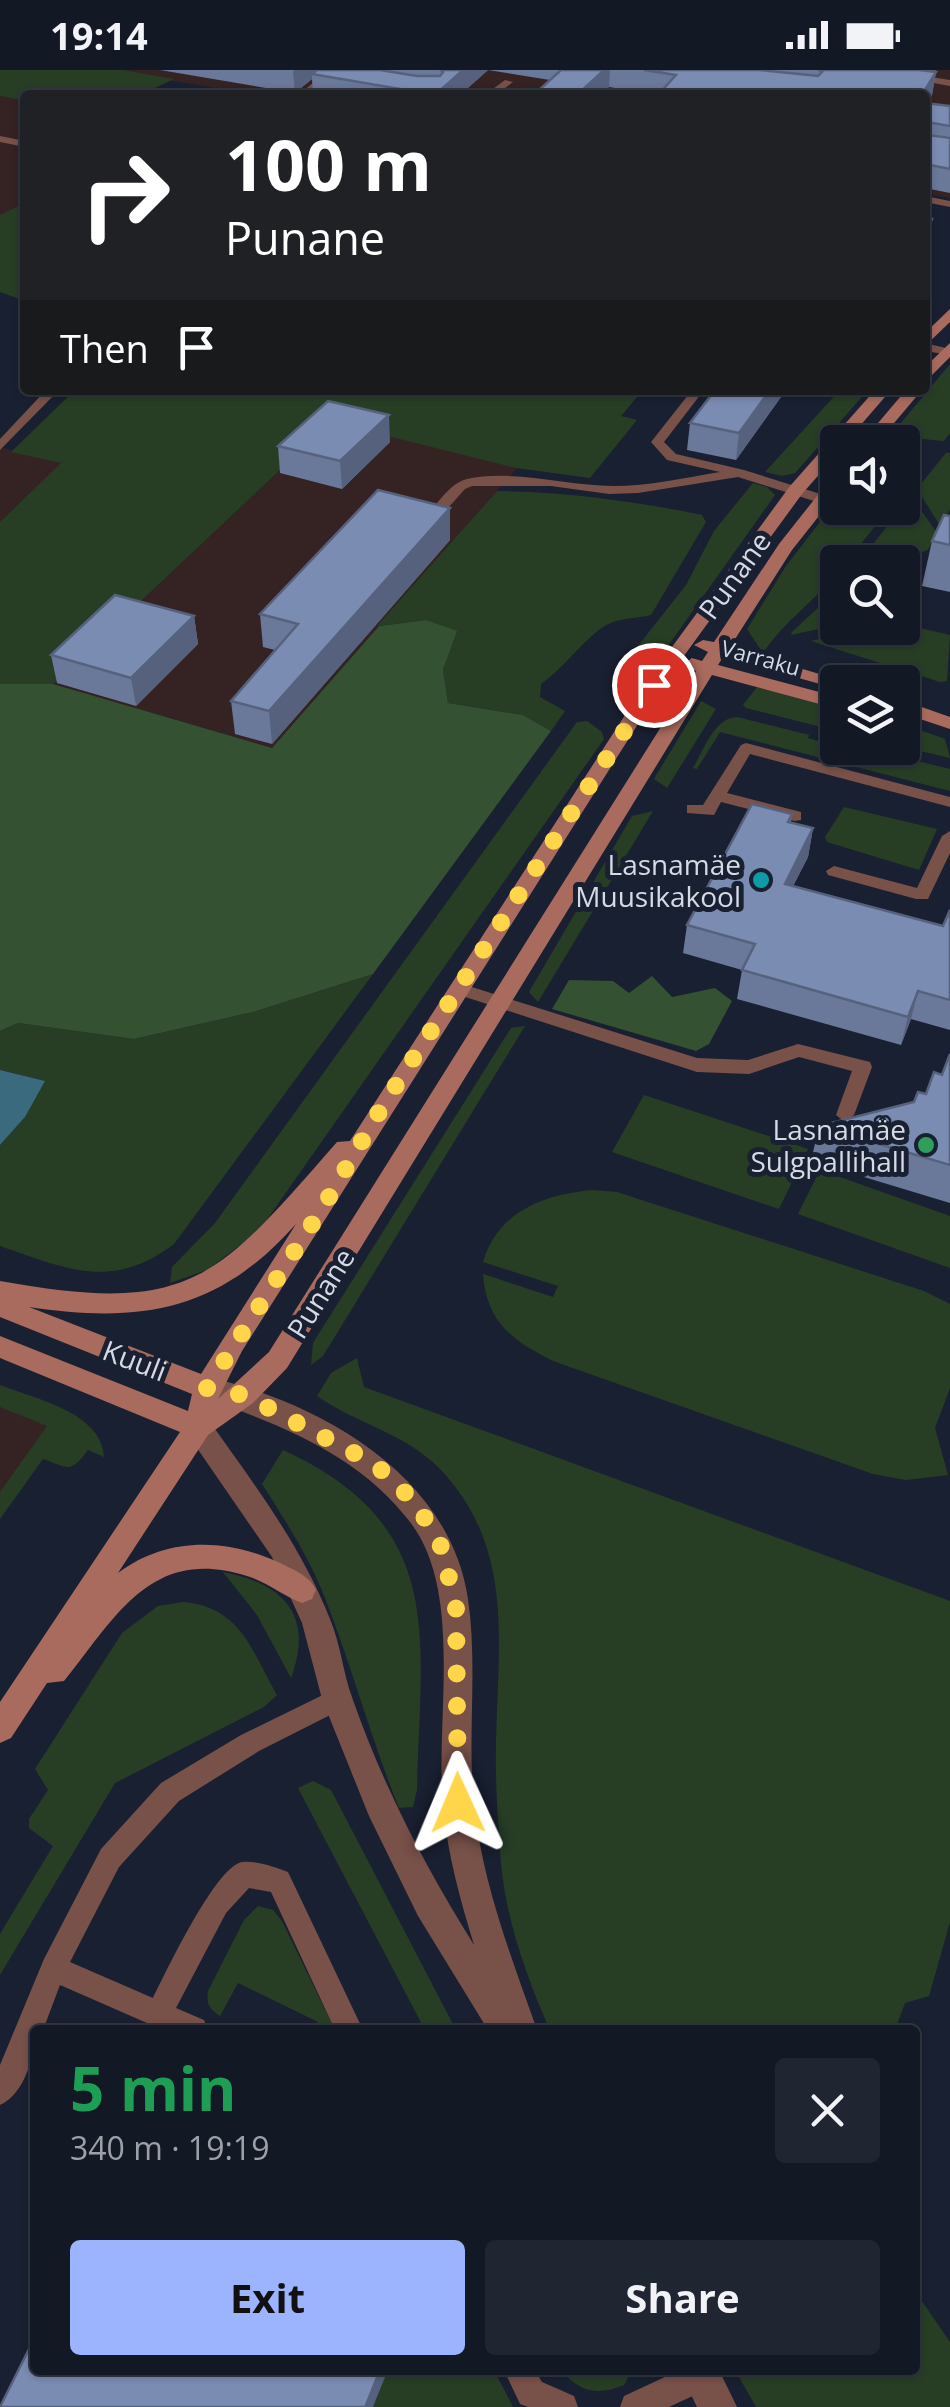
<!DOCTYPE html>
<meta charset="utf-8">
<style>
:root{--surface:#131825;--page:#202532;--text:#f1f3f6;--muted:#9da0a7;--line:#323742;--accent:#9cb4fd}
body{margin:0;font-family:"Open Sans",sans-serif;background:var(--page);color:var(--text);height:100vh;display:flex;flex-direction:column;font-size:38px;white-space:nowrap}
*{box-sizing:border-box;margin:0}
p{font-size:32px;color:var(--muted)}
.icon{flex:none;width:55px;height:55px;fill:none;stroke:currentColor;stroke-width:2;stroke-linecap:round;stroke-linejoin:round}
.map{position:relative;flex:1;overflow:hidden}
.drawer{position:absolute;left:30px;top:1955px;width:890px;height:350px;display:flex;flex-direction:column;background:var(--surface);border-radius:10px;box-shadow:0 2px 8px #0004,0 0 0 2px var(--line)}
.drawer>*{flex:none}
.top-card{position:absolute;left:20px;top:20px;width:910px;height:305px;border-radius:10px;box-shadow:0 2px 8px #0004,0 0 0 2px var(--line);background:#202124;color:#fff;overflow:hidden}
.fabs{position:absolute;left:820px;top:355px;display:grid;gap:20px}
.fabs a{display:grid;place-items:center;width:100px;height:100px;border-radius:10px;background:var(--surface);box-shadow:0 2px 8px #0004,0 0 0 2px var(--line);font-size:50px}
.pin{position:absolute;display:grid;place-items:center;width:85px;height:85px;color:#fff;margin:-42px;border:5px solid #fff;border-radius:50%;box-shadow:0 2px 10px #0007}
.me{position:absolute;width:110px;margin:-55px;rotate:359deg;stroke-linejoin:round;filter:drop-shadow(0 0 8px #0008)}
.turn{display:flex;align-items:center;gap:35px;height:210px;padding:0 40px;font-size:45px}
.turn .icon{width:130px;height:130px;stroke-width:2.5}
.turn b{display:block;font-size:70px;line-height:85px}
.then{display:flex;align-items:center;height:95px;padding:0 40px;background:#0003;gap:20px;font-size:38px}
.round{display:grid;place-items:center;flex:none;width:105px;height:105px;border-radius:10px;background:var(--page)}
.headline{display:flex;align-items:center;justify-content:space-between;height:170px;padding:0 40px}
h1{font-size:60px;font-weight:700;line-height:75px;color:#1e9e55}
.button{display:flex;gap:20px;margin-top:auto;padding:20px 40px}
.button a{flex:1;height:115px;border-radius:10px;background:var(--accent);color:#111;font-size:40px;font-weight:700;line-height:115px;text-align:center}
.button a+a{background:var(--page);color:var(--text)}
.status{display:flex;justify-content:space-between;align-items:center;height:70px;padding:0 50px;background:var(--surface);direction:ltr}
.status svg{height:28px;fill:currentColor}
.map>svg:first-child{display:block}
.industrial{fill:#352222}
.green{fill:#273e25}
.forest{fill:#345131}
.water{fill:#396a7e}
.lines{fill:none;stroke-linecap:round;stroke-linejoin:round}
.lane{fill:#785149;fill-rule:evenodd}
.street{fill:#785149;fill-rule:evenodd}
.secondary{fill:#a96b5e;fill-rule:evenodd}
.wall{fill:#6a7899}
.shaded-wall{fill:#56627d}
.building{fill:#7b8cb2;stroke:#56627d;stroke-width:2.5}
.route{stroke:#ffd54a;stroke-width:18;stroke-dasharray:0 32.4}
.culture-dot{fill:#0f9aa8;stroke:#192031;stroke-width:4}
.leisure-dot{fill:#2e9e5b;stroke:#192031;stroke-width:4}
.labels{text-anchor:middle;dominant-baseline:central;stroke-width:10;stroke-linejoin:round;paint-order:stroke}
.far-street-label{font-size:22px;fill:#d5dae5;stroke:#192031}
.street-label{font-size:28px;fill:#d5dae5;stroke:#192031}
.poi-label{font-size:28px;fill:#d5dae5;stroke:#192031;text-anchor:end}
</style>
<div class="status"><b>19:14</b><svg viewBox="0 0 49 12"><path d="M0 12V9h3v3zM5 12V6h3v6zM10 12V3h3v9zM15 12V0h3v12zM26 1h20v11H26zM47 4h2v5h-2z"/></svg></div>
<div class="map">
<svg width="950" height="2337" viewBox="0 0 950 2337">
<rect width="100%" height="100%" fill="#192031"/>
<g class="industrial">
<polygon points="107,0 950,0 950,128 925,124 925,25 259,25"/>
<polygon points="0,26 25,31 25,133 0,150"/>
<polygon points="331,352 518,397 272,678 53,614"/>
<polygon points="0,377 62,393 0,452"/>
<polygon points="0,1336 49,1356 0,1425"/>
</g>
<g class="green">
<polygon points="0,0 123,0 174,9 140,25 25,25 25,31 0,26"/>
<polygon points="25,133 25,231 0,222 0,145"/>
<polygon points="950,294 950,363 944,371 890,366"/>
<polygon points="75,320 643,320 621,346 637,350 590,408 516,398 331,352 53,614 0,614 0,452 61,393 11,382"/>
<polygon points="840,320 868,320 795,403 782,406 765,402"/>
<polygon points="946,383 950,383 950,439 941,457 917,419"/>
<polygon points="753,413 767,417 775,425 646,607 619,600 686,515 714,461"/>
<path d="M497,421C566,422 634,431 702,445L706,452L651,545C639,548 624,548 613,552C591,559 564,599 541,614L540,627L565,641L551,661L523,645L448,633L443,600L456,562L426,550L377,556Z"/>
<polygon points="911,426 937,463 928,480 895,492 859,492"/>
<path d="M837,430L838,438H890L846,492H838L837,504C814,531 786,550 765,580H761L747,559L786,496Z"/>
<polygon points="837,520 837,555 791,565 792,562"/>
<polygon points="903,554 950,565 947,611 940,612 811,571 863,558 902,558"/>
<polygon points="757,617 837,638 837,661 746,638 743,635"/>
<polygon points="701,631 716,639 667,718 654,709"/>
<path d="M737,647L809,665L808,668L825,673L828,668L837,671L838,678H864L950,699V721L720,662L697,699L693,698C704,680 714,648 737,647Z"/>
<polygon points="587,651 602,662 604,669 259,1161 207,1200 170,1213 172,1197 215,1153 577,652"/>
<polygon points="903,654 945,669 950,688 903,677"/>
<polygon points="844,737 937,759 919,800 827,772 825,767"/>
<polygon points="653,741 538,932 529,922 632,746"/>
<path d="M373,904L174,1174C112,1221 67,1199 0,1176V1075L25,1047L44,1011L0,1000V961L18,953L134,969L253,942Z"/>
<polygon points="525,956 323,1286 311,1295 313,1273 511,958"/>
<polygon points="644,1025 808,1079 779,1139 612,1082"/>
<polygon points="820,1100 950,1146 950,1198 798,1144"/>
<path d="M593,1120L617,1122L924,1221L950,1234V1318L935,1358L948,1405L906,1410L873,1404L553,1291C512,1270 487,1253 483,1204L553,1227L558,1216L483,1192C498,1141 545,1124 593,1120Z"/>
<path d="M357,1288L364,1317L950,1531V1852L929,1926L905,1933L895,1960H550C527,1908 506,1850 501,1793C498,1753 495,1712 496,1672C498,1573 515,1478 440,1399C405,1363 357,1354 317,1326L331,1303Z"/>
<path d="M0,1315C35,1329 102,1342 104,1387L88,1380C70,1404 69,1398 43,1389L0,1449V1422L47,1356L0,1337Z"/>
<path d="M283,1380C449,1456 420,1567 417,1720L413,1737L399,1738C371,1669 352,1597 325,1528C309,1487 285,1450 262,1414Z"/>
<path d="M223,1502C285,1514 314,1546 291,1608L257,1545Z"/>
<path d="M183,1532C241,1537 251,1580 277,1625L264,1637L115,1713L0,1905V1864L53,1776L29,1758V1749L48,1720L35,1699L122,1563L158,1536Z"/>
<polygon points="313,1711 331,1720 456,1960 425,1960 298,1718"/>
<path d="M258,1836L273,1840L282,1851L335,1960H315L318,1952L238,1913L220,1946C209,1939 206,1934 208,1921L244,1850Z"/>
<polygon points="915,2221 950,2272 950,2337 756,2337 735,2300 915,2300"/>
<polygon points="388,2300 494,2300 513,2337 373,2337"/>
<path d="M561,2300H632L624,2315C597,2326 579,2322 561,2300Z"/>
</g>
<g class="forest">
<polygon points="426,550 457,561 443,600 448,633 523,645 551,661 373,904 253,942 134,969 18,953 0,961 0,614 53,614 272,678 379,556"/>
<polygon points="652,906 672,927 715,918 732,931 709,974 696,981 552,939 569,910 613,911 629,923"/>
</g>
<polygon class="water" points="0,1000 45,1011 25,1047 0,1075"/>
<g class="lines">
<g class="lane">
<polygon points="329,0 340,0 309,25 298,25"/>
<polygon points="675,0 685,0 660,25 650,25"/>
<polygon points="926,0 936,0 931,7 950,10 950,16 922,11"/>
<polygon points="505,10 513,12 496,25 485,25"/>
<polygon points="130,22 148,25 125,25"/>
<polygon points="0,66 25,71 25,77 0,72"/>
<polygon points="925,126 950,131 950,137 925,132"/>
<polygon points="925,273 950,279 950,285 925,281"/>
<polygon points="46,320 59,320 0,380 0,369"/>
<path d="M692,320H704L664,372L676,384L744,400L827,426V432H817L738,407L638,423L609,424L551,416H472L465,419L440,447L428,444C439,431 451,413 467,409C512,399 568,416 613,416C649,416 684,408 720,402L667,390L651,372Z"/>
<polygon points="746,673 950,727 950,737 750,684 727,723 801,742 801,750 795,751 721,732 714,745 687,743 687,735 703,735 741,675"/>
<polygon points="950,761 950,783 928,829 916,829 828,805 826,801 834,796 917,818 942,766"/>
<polygon points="459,913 697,988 748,990 798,974 870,992 872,997 854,1045 845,1052 836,1045 852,1001 799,987 749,1004 697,1002 453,923 450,919"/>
<path d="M337,1618L346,1621L349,1629L346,1637L259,1681L179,1731L119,1797L70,1892L153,1928C166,1902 216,1796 242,1792C255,1790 276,1797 288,1802L363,1960H335L271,1822L249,1818L226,1843L176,1938L204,1950L208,1960H163L60,1915L43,1960H35C35,1985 25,2024 0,2035V1995L44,1889L101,1779L161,1713L241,1665Z"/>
<polygon points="504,2300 535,2300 542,2312 574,2326 578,2337 528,2337 520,2334"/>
<polygon points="680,2300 714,2300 716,2306 712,2317 669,2337 620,2337 624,2326"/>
</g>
<g class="street">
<path d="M207,1307C319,1332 450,1405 468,1529C478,1597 467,1666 474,1734C482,1812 511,1886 537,1960H488L418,1846L369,1746L322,1629L302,1553L272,1487L188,1365L184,1357L188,1349L198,1346L208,1349C253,1413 301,1475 330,1549C341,1575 343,1604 353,1630C383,1716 426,1798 474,1875C460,1829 447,1783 443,1734C435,1650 464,1522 410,1452C359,1384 275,1352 198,1326L194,1318L198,1310Z"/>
<polygon points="679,2300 719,2300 737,2337 697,2337"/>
</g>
<g class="secondary">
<polygon points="950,239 950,252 925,276 925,263"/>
<polygon points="950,273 950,287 925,312 925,297"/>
<path d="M875,320H891L846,372H838V383L802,424L662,616L242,1281L218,1329L269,1282L696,601L683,594L692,588L702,591L708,582L694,575L703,570L714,572L779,474L832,407L838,405V422L792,480L730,577L846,612H838V619L723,587L718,595L838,627V639L712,605L287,1298L253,1333L208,1365L118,1503C167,1466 227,1468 280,1493C294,1500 310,1506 316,1520L312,1529L302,1533C283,1526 267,1512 247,1506C151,1475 115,1548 64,1611L47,1613L11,1668L0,1673V1632L180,1362L0,1288V1266L188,1341L192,1324L0,1247V1211C192,1246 217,1209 337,1072L350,1071L647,611L790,416ZM296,1154L201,1304L29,1237C141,1254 219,1241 296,1154Z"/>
<polygon points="906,320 922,320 878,372 862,372"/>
<polygon points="902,630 950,647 950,659 902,643"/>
</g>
</g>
<g class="wall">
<polygon points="160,0 488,0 460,25 313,25 312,9 295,23"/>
<polygon points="488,0 919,0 936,2 932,25 927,33 950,36 950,123 925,118 925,25 658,25 609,17 600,25 539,25 539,20 550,10"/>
<polygon points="715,320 786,320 736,390 687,380 690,353"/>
<polygon points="390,372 342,419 280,403 278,376"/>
<polygon points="950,446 950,522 922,516 932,471"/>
<polygon points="450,470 272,674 235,664 231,631 275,580 263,577 260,544"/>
<polygon points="194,546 198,574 136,636 57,613 51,585"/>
<polygon points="792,744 791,752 813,758 808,787 793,816 943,856 950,840 950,960 911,949 901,975 737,929 742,900 683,883 687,855"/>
<polygon points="950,984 950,1133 811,1091 819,1056 914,1032 926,1024 942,1005"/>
</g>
<g class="shaded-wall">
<polygon points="295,0 323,0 312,4 312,9 295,23 293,1"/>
<polygon points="463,0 488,0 460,25 435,25"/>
<polygon points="604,0 610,0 609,17 600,25 577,25"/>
<polygon points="936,2 932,25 925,36 925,25 922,25"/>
<polygon points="932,149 927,181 925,184 925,164"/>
<polygon points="770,320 786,320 736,390 739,363"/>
<polygon points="389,345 390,372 342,419 340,391"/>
<polygon points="450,438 450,470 272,674 269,641"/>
<polygon points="194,546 198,574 136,636 131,608"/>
<polygon points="813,758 808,787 780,842 785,814"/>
<polygon points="918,921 911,949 901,975 908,947"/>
<polygon points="380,2300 388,2300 373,2337 367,2337 366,2335"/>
</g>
<g class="building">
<polygon points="317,0 380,0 417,6 440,6 443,2 441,0 463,0 435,25 312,4"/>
<polygon points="561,0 604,0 577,25 539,20"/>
<polygon points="644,0 760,0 818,6 822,2 819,0 919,0 936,2 922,25 658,25 676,5"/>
<polygon points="925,33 950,36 950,56 927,52 928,65 950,68 950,99 925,94"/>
<polygon points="925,149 932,149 925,164"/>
<polygon points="715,320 770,320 739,363 690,353"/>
<polygon points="328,331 389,345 340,391 278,376"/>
<polygon points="378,420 450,438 269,641 231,631 298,554 260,544"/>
<polygon points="944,445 950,446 950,475 932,471"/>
<polygon points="115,525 194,546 131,608 51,585"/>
<polygon points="752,734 792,744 788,752 813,758 785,814 943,856 950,840 950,930 918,921 908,947 742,900 755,874 687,855"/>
<polygon points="950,984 950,1095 819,1056 914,1032 918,1022 926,1024 934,1002 942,1005"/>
<polygon points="35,2267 35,2300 380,2300 366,2335 371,2337 0,2337"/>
</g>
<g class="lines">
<polyline class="route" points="458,1733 456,1538 442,1478 416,1433 375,1394 244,1325 207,1318 325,1134 382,1037 654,615"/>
</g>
<circle class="culture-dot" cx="761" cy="810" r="10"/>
<circle class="leisure-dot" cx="926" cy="1075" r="10"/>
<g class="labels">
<g class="far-street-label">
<text transform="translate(761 587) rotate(15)">Varraku</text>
</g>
<g class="street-label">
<text transform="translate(734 505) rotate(-54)">Punane</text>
<text transform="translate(320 1223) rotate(-58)">Punane</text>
<text transform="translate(135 1290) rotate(21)">Kuuli</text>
</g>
<g class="poi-label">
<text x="741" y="794">Lasnamäe<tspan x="741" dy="32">Muusikakool</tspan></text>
<text x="906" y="1059">Lasnamäe<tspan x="906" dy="32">Sulgpallihall</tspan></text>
</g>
</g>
</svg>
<div class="fabs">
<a><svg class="icon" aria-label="sound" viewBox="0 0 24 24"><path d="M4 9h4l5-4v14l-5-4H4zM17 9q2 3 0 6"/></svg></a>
<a><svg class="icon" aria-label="search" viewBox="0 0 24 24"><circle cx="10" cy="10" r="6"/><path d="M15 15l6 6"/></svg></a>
<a><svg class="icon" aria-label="layers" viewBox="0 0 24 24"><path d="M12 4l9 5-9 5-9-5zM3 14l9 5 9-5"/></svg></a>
</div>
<div class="pin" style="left:654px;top:615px;background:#d93025"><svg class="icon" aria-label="arrive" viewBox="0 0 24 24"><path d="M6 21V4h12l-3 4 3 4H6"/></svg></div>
<svg class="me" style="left:458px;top:1733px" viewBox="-20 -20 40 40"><path d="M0-17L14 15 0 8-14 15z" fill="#ffd54a" stroke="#fff" stroke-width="4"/></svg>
<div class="top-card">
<div class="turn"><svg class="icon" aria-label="right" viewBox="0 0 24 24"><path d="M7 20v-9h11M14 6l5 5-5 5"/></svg><div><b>100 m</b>Punane</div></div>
<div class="then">Then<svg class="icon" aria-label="arrive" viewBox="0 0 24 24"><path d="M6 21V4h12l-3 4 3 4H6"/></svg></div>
</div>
<section class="drawer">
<div class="headline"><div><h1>5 min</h1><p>340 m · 19:19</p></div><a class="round"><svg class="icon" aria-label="close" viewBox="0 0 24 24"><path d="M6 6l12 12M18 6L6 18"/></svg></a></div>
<div class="button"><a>Exit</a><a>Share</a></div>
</section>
</div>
